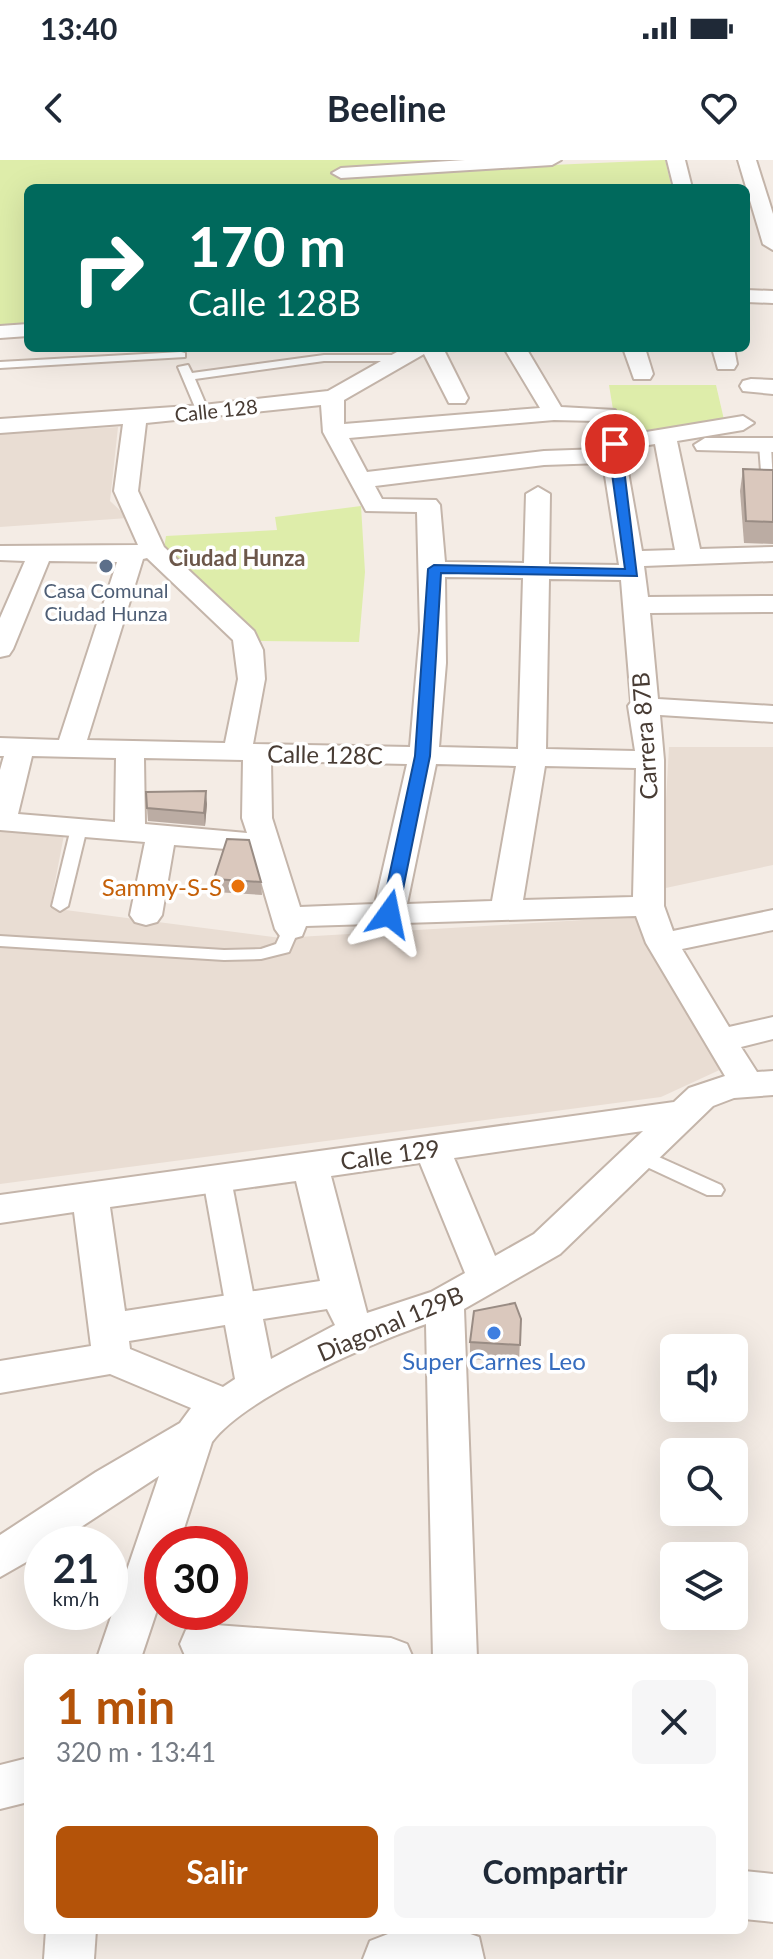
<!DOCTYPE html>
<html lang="es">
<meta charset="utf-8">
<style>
:root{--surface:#fff;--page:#f6f6f7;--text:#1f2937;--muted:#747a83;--accent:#b45309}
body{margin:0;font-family:Lato,sans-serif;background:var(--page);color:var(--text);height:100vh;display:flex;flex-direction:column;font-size:30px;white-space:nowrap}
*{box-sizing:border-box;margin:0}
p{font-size:26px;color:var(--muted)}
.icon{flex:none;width:44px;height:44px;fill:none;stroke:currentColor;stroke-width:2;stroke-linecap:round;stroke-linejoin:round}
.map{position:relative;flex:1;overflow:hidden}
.side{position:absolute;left:24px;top:1494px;width:724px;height:280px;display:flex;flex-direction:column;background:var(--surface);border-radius:12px;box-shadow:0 8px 32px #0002}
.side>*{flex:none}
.banner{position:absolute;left:24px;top:24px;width:726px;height:168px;border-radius:12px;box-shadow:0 8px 32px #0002;background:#00695c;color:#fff;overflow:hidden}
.buttons{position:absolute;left:660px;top:1174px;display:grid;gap:16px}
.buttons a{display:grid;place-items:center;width:88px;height:88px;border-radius:12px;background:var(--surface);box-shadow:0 8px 32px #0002;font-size:40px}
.speed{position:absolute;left:24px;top:1366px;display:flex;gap:16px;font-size:40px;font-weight:700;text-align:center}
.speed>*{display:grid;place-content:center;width:104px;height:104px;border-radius:50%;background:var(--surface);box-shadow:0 8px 32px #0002;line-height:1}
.speed small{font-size:20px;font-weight:400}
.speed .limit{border:12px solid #d22;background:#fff;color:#111}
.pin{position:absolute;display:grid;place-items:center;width:68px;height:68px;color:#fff;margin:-34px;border:4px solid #fff;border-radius:50%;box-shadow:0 2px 8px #0007}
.me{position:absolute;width:88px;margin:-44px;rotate:12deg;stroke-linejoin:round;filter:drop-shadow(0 0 6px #0008)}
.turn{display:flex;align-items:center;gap:28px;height:168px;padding:0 32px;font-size:36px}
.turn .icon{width:104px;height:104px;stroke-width:2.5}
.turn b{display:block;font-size:56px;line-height:68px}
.round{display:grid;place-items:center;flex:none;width:84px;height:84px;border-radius:12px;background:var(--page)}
.overview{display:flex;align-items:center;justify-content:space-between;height:136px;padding:0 32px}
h1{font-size:48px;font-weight:700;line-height:60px;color:var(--accent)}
.action{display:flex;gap:16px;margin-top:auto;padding:16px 32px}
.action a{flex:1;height:92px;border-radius:12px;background:var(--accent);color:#fff;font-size:32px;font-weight:700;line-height:92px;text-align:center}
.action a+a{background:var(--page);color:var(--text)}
.status{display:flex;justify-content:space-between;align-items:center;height:56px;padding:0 40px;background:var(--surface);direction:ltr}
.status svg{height:22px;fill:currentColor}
header{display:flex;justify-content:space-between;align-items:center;height:104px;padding:0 32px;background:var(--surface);font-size:36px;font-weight:700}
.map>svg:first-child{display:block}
.residential{fill:#e9ddd3}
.green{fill:#deedaa}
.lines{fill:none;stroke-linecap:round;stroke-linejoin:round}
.service-casing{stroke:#c4b5aa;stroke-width:4}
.pedestrian-casing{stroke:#c4b5aa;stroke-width:4}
.minor-casing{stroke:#c4b5aa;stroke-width:4}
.service{fill:#fff;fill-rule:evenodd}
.pedestrian{fill:#fff;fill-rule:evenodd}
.minor{fill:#fff;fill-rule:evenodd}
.wall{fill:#bbaca3}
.shaded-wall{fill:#998c84}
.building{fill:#dac8bd;stroke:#998c84;stroke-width:2}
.route{fill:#1a73e8;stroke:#114b97;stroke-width:2}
.service-dot{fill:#5c6f8a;stroke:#fff;stroke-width:3}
.food-dot{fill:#e8710a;stroke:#fff;stroke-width:3}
.shop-dot{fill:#3f7fe0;stroke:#fff;stroke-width:3}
.labels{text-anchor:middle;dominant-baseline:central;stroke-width:7;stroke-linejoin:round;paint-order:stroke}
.far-street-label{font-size:20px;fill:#483c34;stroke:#fff}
.far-service-label{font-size:20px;fill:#4e5e75;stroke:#fff}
.far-neighbourhood-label{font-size:22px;font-weight:bold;fill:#6c574a;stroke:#fff}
.street-label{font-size:24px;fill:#483c34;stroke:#fff}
.food-label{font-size:24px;fill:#c56008;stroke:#fff;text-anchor:end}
.shop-label{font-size:24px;fill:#366cbe;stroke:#fff}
</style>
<div class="status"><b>13:40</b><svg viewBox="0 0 49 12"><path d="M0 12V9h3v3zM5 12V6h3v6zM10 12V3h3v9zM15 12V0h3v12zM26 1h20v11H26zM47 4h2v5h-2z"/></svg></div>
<header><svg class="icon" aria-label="back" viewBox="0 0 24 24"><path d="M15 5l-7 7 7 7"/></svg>Beeline<svg class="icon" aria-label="heart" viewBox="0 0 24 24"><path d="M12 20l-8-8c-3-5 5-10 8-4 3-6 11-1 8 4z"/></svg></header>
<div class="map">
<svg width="773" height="1799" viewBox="0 0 773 1799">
<rect width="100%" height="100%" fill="#f4ece5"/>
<g class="residential">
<polygon points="118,267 110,341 128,358 0,367 0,274"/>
<polygon points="669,587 773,587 773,705 661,729"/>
<polygon points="0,670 64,675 50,748 281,778 634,757 726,907 661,937 0,1024"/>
</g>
<g class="green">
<polygon points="0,0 549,0 552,5 665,0 672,28 28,28 28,171 0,173"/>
<polygon points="609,225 716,225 725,264 618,280"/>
<polygon points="361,346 365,412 359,482 259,481 164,388 166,376 277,370 275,357"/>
</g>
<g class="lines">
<defs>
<g id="service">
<polygon points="181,192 185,193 185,197 0,208 0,202"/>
<polygon points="324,195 400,195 406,198 400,201 324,201 195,219 209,252 203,256 197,252 178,207 188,205 192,213"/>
<polygon points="765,281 771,285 773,326 768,328 762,324 759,285"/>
<polygon points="79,663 87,668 68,746 60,751 52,746 71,668"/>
<polygon points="291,764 299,769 289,792 261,799 224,800 0,786 0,776 224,790 261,789 276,784 285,765"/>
<polygon points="641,989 721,1025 724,1030 721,1035 707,1035 634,1001 632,996 634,991"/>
</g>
<polygon id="pedestrian" points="217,1009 227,1012 231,1019 256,1148 251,1156 241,1159 231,1156 226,1148 203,1019 207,1012"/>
<g id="minor">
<polygon points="465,0 561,0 552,5 341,18 332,13 341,8"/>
<polygon points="667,0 685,0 692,28 674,28"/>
<polygon points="738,0 756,0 773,54 773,90 763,84"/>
<polygon points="746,130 773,131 773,143 746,142"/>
<polygon points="28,164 28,176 0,178 0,166"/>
<path d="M404,188H443L468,238L465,243H449L424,194L344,240V264L540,248L504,188H526L561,247L615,250L622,276L743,256L754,263L743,270L677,281L700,389L773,387V401L644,406L648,437L773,436V452L650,453L658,539L773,546V562L660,555L664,600V746L673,771L773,750V770L682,789L729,867L773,857V879L741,887L757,912L773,911V935L734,938L713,946L560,1094L464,1149L477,1498H433L426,1164C372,1183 245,1237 212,1282L179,1384H162V1435L141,1498H97L159,1316L55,1384H42V1393L0,1417V1375L96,1312L180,1263L191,1248L110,1214L0,1233V1201L91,1186L74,1052L0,1063V1035L674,942L689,928L725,916L646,783L636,756L306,766L302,776L291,779L280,776L275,769L252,691L174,685L162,755L157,762L146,765L135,762L130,755L145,682L0,670V610L4,596H0V578L59,580L117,402L49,401L13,489L9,495L0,497V458L25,401L0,400V386L138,385L114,331L123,264L0,273V259L203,245L328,231ZM321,245L323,272L366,351L417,352L420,471L410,587L253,584L265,519L263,490L254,471L164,387L138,331L146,263ZM554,260L597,261L601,289L544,291L367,312L349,278ZM655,284L675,390L642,391L624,289ZM603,303L619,405L549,404L550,334L538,327L526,334L524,403L445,402L440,345L436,340L382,339L375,326L544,305ZM147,398L233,480L238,519L225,583L87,580L143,399ZM445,417L523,418L518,589L439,587L446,503ZM549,419L621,420L631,542L628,546L635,591L546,589ZM32,596L116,598L115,662L18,654ZM144,598L243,600L242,658L247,673L145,664ZM271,601L407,604L375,744L300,747L272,658ZM436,604L516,606L492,741L407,744ZM545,606L636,608L633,737L523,740ZM643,971L534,1074L495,1096L454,998ZM420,1003L465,1113L431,1132L367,1153L331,1016ZM296,1021L320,1121L125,1151L110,1047ZM327,1149L335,1165L271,1199L263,1159ZM225,1165L235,1219L223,1227L130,1189L129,1181Z"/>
<polygon points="623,188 645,188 653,214 650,219 634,219"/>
<polygon points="712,188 734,188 737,204 734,209 718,209"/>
<polygon points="751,219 773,220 773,234 743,231 740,226 743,221"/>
<polygon points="705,278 773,278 773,292 697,290 694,285"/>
<polygon points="202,1464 391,1478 407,1484 413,1498 186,1498 180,1484 186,1470"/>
<polygon points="28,1598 28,1642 0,1649 0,1605"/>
<polygon points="744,1711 773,1714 773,1762 744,1759"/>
<polygon points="46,1770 96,1770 94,1799 44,1799"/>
<polygon points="459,1770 479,1777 484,1799 363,1799 370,1781 388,1774"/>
</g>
</defs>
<use href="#service" class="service-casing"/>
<use href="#pedestrian" class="pedestrian-casing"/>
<use href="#minor" class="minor-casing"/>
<use href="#service" class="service"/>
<use href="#pedestrian" class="pedestrian"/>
<use href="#minor" class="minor"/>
</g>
<g class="wall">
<polygon points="743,309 773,310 773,384 744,383 740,331"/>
<polygon points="207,644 205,666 148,661 147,648"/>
<polygon points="214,719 261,722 262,735 215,732"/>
<polygon points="521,1159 519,1202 470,1199 470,1182"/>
</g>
<polygon class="shaded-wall" points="206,631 207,644 205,666 204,653"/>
<g class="building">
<polygon points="743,309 773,310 773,362 746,361"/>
<polygon points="206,631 204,653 147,648 146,632"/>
<polygon points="227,679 249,680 261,722 214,719"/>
<polygon points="515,1143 521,1159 520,1185 470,1182 474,1151"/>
</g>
<polygon class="route" points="615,280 621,284 637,416 441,413 430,596 398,754 395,758 383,758 381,754 415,596 428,409 434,405 625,409 608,284"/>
<circle class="service-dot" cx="106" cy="406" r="8"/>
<circle class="food-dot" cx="238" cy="726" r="8"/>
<circle class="shop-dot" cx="494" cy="1173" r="8"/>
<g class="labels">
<g class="far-street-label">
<text transform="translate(216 250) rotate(-6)">Calle 128</text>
</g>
<g class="far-service-label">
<text x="106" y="430">Casa Comunal<tspan x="106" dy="23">Ciudad Hunza</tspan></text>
</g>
<g class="far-neighbourhood-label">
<text x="237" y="397">Ciudad Hunza</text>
</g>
<g class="street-label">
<text transform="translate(644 576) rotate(-94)">Carrera 87B</text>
<text transform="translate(325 594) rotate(1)">Calle 128C</text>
<text transform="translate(390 994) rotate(-8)">Calle 129</text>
<text transform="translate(390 1163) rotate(-23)">Diagonal 129B</text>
</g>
<g class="food-label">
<text x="222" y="726">Sammy-S-S</text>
</g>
<g class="shop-label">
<text x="494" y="1200">Super Carnes Leo</text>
</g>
</g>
</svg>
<div class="buttons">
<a><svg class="icon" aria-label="sound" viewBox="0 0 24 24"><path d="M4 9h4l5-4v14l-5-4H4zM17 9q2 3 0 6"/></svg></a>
<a><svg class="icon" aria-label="search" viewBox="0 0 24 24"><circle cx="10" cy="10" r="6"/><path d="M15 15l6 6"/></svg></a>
<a><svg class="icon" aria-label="layers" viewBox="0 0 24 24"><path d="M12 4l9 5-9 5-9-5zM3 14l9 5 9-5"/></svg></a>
</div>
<div class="speed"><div>21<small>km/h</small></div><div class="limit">30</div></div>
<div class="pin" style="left:615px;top:284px;background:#d93025"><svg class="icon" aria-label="arrive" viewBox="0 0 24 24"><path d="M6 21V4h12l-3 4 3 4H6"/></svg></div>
<svg class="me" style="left:389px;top:754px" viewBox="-20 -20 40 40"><path d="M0-17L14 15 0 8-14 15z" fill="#1a73e8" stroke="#fff" stroke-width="4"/></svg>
<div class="banner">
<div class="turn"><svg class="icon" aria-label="right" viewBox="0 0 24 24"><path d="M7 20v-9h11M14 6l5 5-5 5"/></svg><div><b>170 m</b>Calle 128B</div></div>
</div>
<section class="side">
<div class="overview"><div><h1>1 min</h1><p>320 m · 13:41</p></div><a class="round"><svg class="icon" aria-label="close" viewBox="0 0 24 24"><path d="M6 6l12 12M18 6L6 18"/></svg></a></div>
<div class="action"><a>Salir</a><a>Compartir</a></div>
</section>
</div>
